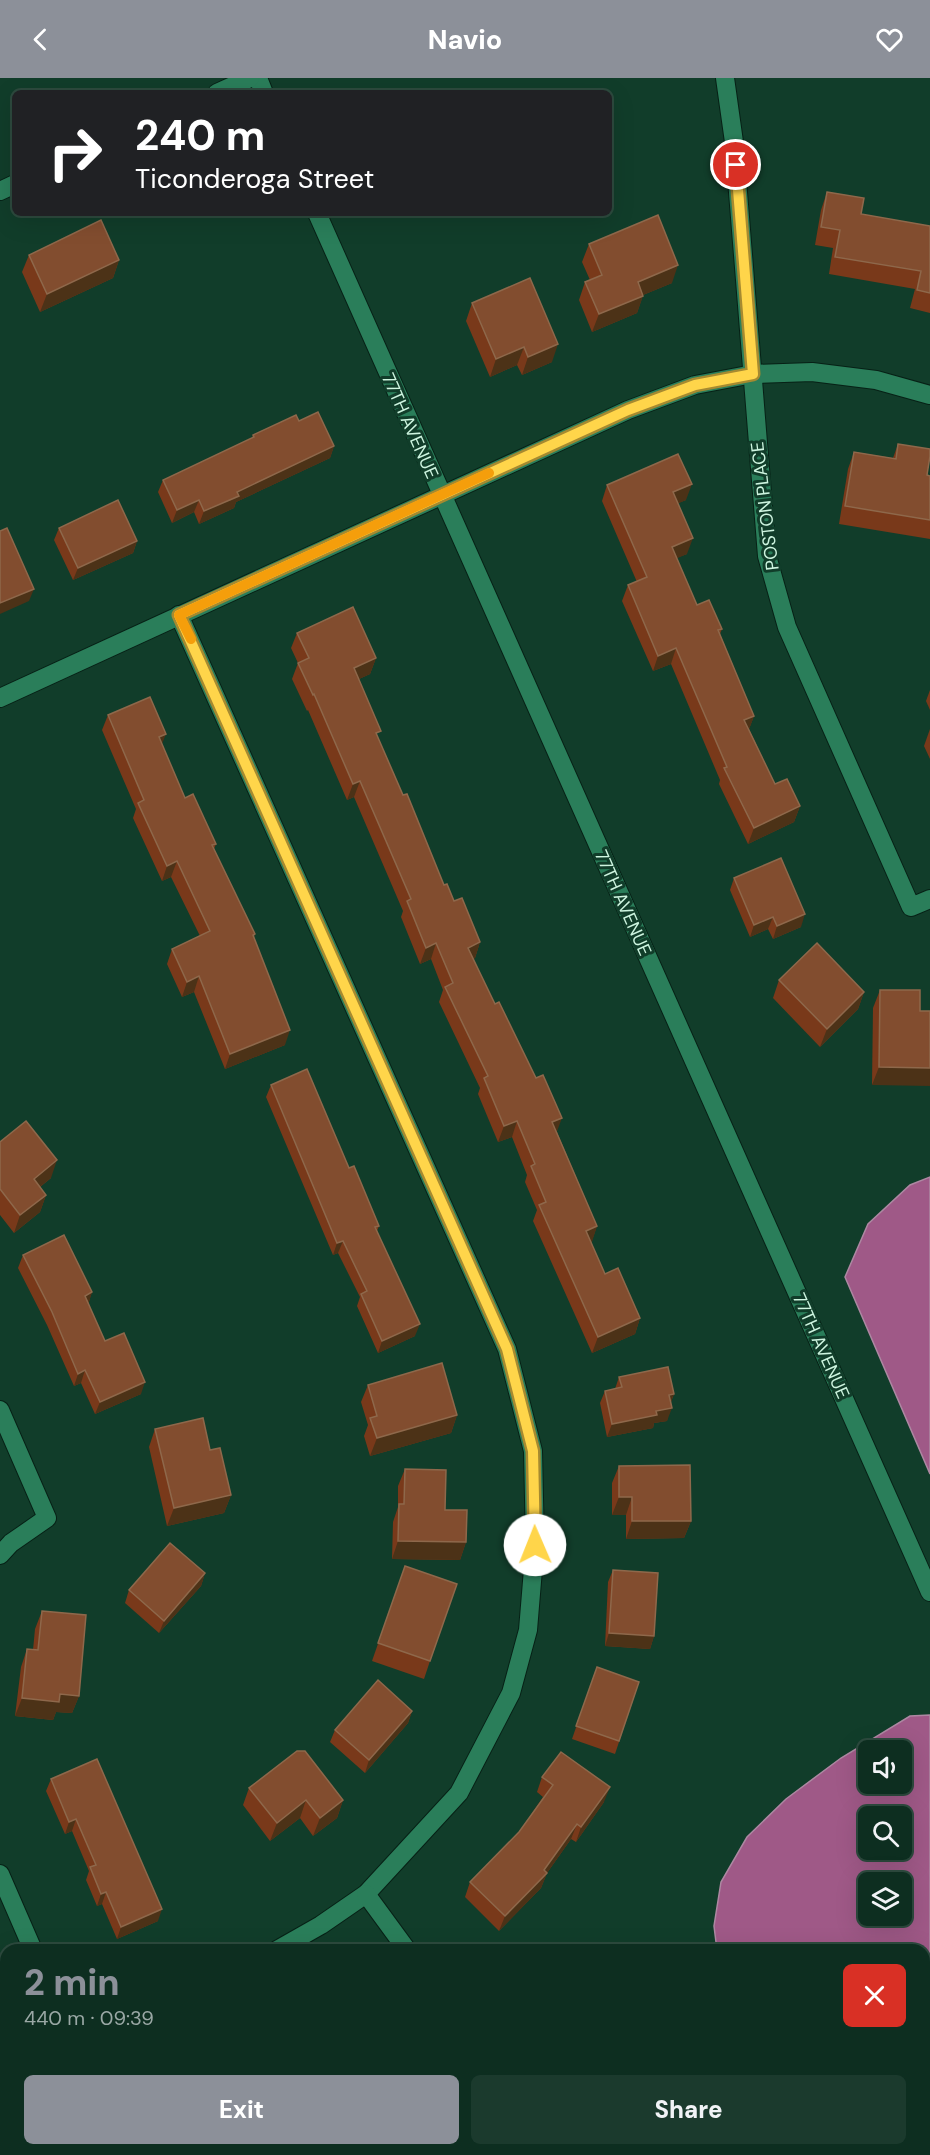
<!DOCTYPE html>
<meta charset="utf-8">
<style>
:root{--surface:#0d2e20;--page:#1b3a2d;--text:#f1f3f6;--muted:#9aa8a5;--line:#2d4a3e;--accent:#8c9099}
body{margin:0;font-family:"DM Sans",sans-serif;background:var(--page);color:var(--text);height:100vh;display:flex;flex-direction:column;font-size:22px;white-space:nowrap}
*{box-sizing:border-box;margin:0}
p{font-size:20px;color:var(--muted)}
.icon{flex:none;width:33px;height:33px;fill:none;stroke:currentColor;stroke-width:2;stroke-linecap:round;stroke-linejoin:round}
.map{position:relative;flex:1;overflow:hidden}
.side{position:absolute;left:0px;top:1866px;width:930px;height:212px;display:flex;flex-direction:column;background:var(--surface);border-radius:18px 18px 0 0;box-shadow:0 6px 24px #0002,0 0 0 2px var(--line)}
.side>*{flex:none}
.banner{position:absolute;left:12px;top:12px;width:600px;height:126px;border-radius:9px;box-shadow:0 6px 24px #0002,0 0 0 2px var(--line);background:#202124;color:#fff;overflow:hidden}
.controls{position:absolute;left:858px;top:1662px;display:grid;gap:12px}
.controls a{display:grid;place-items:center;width:54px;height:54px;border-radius:9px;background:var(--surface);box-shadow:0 6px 24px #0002,0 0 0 2px var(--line);font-size:30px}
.pin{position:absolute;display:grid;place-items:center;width:51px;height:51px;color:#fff;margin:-26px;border:3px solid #fff;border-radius:50%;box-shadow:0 2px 6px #0007}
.me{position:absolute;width:66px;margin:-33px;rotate:359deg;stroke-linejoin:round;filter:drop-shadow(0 0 4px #0008)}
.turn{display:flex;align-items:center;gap:21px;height:126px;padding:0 24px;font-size:27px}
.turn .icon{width:78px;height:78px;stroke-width:2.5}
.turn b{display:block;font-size:42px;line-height:51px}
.round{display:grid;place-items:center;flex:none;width:63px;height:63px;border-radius:9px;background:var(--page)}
.head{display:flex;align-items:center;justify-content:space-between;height:102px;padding:0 24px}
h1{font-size:36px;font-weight:800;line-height:45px;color:var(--accent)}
.primary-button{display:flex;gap:12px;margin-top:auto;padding:12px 24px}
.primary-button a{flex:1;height:69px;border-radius:9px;background:var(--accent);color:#fff;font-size:24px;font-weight:800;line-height:69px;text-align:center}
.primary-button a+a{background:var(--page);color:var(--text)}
header{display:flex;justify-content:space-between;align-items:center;height:78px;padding:0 24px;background:var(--accent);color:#fff;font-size:27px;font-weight:800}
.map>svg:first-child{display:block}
.water{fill:#9f5987;stroke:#ad88a2;stroke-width:1.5;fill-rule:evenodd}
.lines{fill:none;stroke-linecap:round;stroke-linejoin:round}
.street-casing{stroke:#072116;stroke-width:20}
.secondary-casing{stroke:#072116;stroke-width:20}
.street{stroke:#2a7e5a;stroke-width:18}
.secondary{stroke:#2a7e5a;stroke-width:18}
.wall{fill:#79391a}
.shaded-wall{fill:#4c3217}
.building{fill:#824d2f;stroke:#8e684b;stroke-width:1.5}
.route-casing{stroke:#a68a30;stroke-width:15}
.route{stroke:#ffd54a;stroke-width:10}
.slow{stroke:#f59e0b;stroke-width:10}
.labels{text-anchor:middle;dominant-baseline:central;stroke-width:6;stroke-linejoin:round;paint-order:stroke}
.street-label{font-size:18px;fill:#cef5e0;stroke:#113d2a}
</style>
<header><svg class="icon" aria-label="back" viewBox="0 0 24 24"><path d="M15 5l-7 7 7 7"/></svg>Navio<svg class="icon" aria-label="heart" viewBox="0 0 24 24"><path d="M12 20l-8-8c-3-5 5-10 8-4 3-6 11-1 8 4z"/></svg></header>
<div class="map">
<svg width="930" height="2077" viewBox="0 0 930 2077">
<rect width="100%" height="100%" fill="#113d2a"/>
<g class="water">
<polygon points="930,1099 930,1396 845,1199 868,1146 910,1107"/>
<path d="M930,1637V2077H899L896,2072H924V1872H717L714,1848L721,1804L747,1759L786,1721L841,1680L910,1638ZM868,1672H902V1706H868ZM868,1738H902V1772H868ZM868,1804H902V1838H868Z"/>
</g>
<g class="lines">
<defs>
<g id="street">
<polyline points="725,0 734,64 767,478 787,549 911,829 930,821"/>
<polyline points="179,537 507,1271 533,1373 535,1467 528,1552 511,1615 459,1715 366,1816 321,1847 277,1872"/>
<polyline points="0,620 628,332 695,307 753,296 812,294 876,302 930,317"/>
<polyline points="0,1332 47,1440 11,1465 0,1477"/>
<polyline points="0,1796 33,1872"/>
<polyline points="366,1816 407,1872"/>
<polyline points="0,1998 6,1996"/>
<polyline points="557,2072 561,2077"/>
</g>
<g id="secondary">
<polyline points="258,0 264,15"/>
<polyline points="217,15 250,0"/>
<polyline points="0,113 15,106"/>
<polyline points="317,135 930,1514"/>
</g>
</defs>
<use href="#street" class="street-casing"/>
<use href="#secondary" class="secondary-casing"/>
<use href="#street" class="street"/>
<use href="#secondary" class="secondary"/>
</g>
<g class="wall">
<polygon points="827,114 861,136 930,148 930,235 910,230 915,211 829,196 833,170 815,167 821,132"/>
<polygon points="589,166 672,205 643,217 637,235 592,254 579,222 585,204 590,202 582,184"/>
<polygon points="29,177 119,182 113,200 40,234 22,194"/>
<polygon points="472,225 552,284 522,297 517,287 490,299 466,243"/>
<polygon points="299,343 334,368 330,380 236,424 234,430 199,446 194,434 172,445 158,414 163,402 252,360 253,357"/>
<polygon points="898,366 927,397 930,398 930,461 839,446 848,391 854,374 893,380"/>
<polygon points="607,407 686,422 678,425 687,476 676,480 697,527 722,551 720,556 754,638 749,651 775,706 800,728 794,744 748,766 719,706 720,702 671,586 653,593 622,523 628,507 637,504 602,423"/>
<polygon points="59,450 137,463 133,475 73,502 54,462"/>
<polygon points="297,555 376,580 370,596 359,601 378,660 403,717 444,807 480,864 475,880 473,881 557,1054 597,1148 591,1165 605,1196 640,1240 635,1256 592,1275 533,1143 537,1132 525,1104 527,1097 512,1059 498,1064 478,1016 480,1010 439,924 443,912 431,881 420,886 401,839 403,833 354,719 347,722 308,632 307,633 292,601 298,585 291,570"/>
<polygon points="930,612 930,632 926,623"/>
<polygon points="108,637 162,666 185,720 216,766 214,771 255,856 254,859 285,967 225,991 194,914 182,919 167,886 172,871 200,858 171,799 162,803 133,740 136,731 102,652"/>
<polygon points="930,651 930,681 924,668"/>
<polygon points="734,800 801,849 773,861 768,851 750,859 730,812"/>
<polygon points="779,902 864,914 858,931 820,969 773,920"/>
<polygon points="880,912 920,933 872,1007 873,930"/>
<polygon points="271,1007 349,1090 379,1148 377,1153 415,1258 378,1275 357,1228 360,1219 338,1175 333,1177 266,1019"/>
<polygon points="0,1064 51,1100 40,1109 46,1117 40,1134 14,1155 0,1137"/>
<polygon points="23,1177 92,1214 88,1226 105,1263 141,1316 95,1336 81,1305 74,1308 47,1247 18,1190"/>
<polygon points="619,1299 674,1316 671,1324 667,1343 654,1345 653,1350 607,1359 600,1325 605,1313 615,1311"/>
<polygon points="368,1307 457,1337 451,1355 370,1378 364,1358 368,1347 361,1324"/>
<polygon points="155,1351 210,1372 231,1417 224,1435 167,1448 149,1369"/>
<polygon points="619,1388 691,1443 684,1460 626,1461 626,1437 612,1437 612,1405"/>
<polygon points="405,1391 445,1432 466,1464 460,1482 392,1481 393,1444 398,1429 398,1408"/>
<polygon points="405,1488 430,1583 424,1601 372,1583"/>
<polygon points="613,1492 654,1558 650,1571 605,1568 608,1504"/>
<polygon points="205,1495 201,1508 159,1555 125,1525 129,1512"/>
<polygon points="42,1533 79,1618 72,1635 56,1634 53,1642 15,1638 21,1589 27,1571 33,1572 35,1551"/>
<polygon points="597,1589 639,1604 615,1676 572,1661"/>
<polygon points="412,1633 408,1645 365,1695 330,1664 335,1652"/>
<polygon points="542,1699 604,1724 576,1764 571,1761 547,1795 541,1810 499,1853 465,1819 470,1804 519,1754 543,1719 537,1714"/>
<polygon points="51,1701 158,1843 117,1861 102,1826 97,1828 86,1802 89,1793 72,1753 65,1756 46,1713"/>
<polygon points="249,1710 343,1722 337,1740 313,1758 300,1740 270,1763 243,1727"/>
<polygon points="132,2072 154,2072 143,2077 134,2077"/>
<polygon points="655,2072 688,2072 681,2077 659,2077"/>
</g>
<g class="shaded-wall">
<polygon points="119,182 113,200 40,234 47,216"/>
<polygon points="678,187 672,205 631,222 638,204"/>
<polygon points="643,218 637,235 592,254 599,236"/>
<polygon points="558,266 552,284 522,297 528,279"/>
<polygon points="524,269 517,287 490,299 496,281"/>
<polygon points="334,368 330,380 236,424 234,430 199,446 204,433 237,414"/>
<polygon points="692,406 686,422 668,430 673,414"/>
<polygon points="199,422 194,434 172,445 177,432"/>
<polygon points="693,460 687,476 666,485 672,469"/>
<polygon points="137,463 133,475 73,502 78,490"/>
<polygon points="34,511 29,523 0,536 0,525"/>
<polygon points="676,570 671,586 653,593 658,578"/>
<polygon points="376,580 370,596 348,606 354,590"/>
<polygon points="754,638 748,654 744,642"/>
<polygon points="166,656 160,671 159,659"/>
<polygon points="360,703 354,719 347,722 353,706"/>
<polygon points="800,728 794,744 748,766 754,750"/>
<polygon points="177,783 171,799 162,803 167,788"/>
<polygon points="805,836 801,849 773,861 777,848"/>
<polygon points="773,839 768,851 750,859 754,847"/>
<polygon points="480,864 475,880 462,886 468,870"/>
<polygon points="436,865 431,881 420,886 426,870"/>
<polygon points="199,898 194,914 182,919 187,904"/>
<polygon points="864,914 858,931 820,969 827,951"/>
<polygon points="290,952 285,967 225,991 230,976"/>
<polygon points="879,989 930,990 930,1008 872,1007"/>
<polygon points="562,1040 556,1056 552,1044"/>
<polygon points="517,1043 512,1059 498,1064 504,1048"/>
<polygon points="57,1082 51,1100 27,1119 34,1101"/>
<polygon points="46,1117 40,1134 14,1155 20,1137"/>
<polygon points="597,1148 592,1164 580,1169 586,1153"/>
<polygon points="343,1163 338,1175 333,1177 337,1165"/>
<polygon points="92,1214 88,1227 85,1218"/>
<polygon points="640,1240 635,1256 592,1275 598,1259"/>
<polygon points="420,1246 415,1258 378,1275 382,1263"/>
<polygon points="85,1292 81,1305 74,1308 78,1296"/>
<polygon points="145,1304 141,1316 95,1336 100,1324"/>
<polygon points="674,1316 669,1328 669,1317"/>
<polygon points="672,1330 667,1343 654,1345 653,1350 607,1359 612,1346 656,1333"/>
<polygon points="457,1337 451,1355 370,1378 377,1360"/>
<polygon points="231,1417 224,1435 167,1448 174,1430"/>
<polygon points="619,1419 632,1419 626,1437 612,1437"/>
<polygon points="632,1443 691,1443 684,1460 626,1461"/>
<polygon points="398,1463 466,1464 460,1482 392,1481"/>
<polygon points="205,1495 201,1508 159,1555 164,1543"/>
<polygon points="609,1555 654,1558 650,1571 605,1568"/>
<polygon points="60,1616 79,1618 72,1635 56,1634 53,1642 15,1638 22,1620"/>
<polygon points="412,1633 408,1645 365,1695 369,1682"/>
<polygon points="610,1709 604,1724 576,1764 581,1749"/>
<polygon points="306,1722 300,1740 270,1763 277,1745"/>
<polygon points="343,1722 337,1740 313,1758 320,1740"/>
<polygon points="76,1741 72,1753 65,1756 69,1744"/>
<polygon points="577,1746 571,1761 547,1795 541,1810 499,1853 505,1838 544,1792"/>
<polygon points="106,1814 102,1826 97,1828 101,1816"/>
<polygon points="162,1831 158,1843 117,1861 121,1849"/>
<polygon points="87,2072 119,2072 106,2077 85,2077"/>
<polygon points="139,2072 154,2072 143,2077 137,2077"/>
<polygon points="672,2072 688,2072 681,2077 671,2077"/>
</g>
<g class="building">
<polygon points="827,114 864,120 861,136 930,148 930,215 917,212 921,193 835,179 840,152 821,149"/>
<polygon points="658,137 678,187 638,204 643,218 599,236 585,204 602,197 589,166"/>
<polygon points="101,142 119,182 47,216 29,177"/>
<polygon points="530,200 558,266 528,279 524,269 496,281 472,225"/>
<polygon points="318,334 334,368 237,414 239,418 204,433 199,422 177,432 163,402 254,359 253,357 296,337 299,343"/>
<polygon points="898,366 930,371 930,378 927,397 930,398 930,442 845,428 854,374 896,381"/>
<polygon points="678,376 692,406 673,414 693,460 672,469 697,527 709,522 722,551 718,552 754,638 744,642 775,706 787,701 800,728 754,750 724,690 727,689 676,570 658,578 628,507 647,499 607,407"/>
<polygon points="118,422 137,463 78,490 59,450"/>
<polygon points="7,450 34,511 0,525 0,453"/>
<polygon points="353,529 376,580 354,590 381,653 376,655 403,717 407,716 444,807 447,806 454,823 462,820 480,864 468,870 495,926 499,924 536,1000 543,997 562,1040 552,1044 597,1148 586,1153 605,1196 618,1190 640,1240 598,1259 539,1127 546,1124 531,1088 535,1086 517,1043 504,1048 484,1000 488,998 445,909 453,905 436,865 426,870 407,823 411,821 360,703 353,706 314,616 313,617 298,585 309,580 297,555"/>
<polygon points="150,619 166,656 159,659 185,720 193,716 216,766 212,767 255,856 253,857 290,952 230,976 199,898 187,904 172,871 210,853 177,783 167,788 138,725 144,722 108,637"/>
<polygon points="781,780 805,836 777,848 773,839 754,847 734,800"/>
<polygon points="817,865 864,914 827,951 779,902"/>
<polygon points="880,912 920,912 920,933 930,933 930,990 879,989"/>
<polygon points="307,991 349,1090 354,1088 379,1148 375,1149 420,1246 382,1263 361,1216 367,1213 343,1163 337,1165 271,1007"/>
<polygon points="26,1043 57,1082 34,1101 46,1117 20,1137 0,1111 0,1064"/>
<polygon points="64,1157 92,1214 85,1218 105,1263 124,1255 145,1304 100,1324 85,1292 78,1296 52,1234 23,1177"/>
<polygon points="442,1285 457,1337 377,1360 370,1340 377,1338 368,1307"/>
<polygon points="668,1289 674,1316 669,1317 672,1330 656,1333 657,1337 612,1346 605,1313 622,1309 619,1299"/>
<polygon points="203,1340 210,1372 220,1370 231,1417 174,1430 155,1351"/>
<polygon points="690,1387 691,1443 632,1443 632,1419 619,1419 619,1388"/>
<polygon points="405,1391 446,1392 445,1432 467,1432 466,1464 398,1463 399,1426 404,1426"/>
<polygon points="170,1465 205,1495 164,1543 129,1512"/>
<polygon points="405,1488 457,1506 430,1583 378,1565"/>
<polygon points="613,1492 658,1495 654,1558 609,1555"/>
<polygon points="42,1533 86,1537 79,1618 60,1616 59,1624 22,1620 27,1571 38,1572"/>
<polygon points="597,1589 639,1604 619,1663 576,1648"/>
<polygon points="378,1602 412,1633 369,1682 335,1652"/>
<polygon points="297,1673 305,1673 343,1722 320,1740 306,1722 277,1745 249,1710"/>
<polygon points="561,1674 610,1709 581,1749 577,1746 544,1792 547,1795 505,1838 470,1804 519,1754 553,1707 542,1699"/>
<polygon points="97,1681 162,1831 121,1849 106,1814 101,1816 90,1789 96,1787 76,1741 69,1744 51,1701"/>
<polygon points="6,2065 6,2072 88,2072 90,2076 87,2077 0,2077 0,2068"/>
</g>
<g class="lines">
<defs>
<polyline id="route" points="535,1467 533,1373 507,1271 179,537 628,332 695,307 753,296 736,87"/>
</defs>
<use href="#route" class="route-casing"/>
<use href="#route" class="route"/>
<polyline class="slow" points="191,561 179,537 489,395"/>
</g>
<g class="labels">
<g class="street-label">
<text transform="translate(410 348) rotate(66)">77TH AVENUE</text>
<text transform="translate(765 428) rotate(-97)">POSTON PLACE</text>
<text transform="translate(623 825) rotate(66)">77TH AVENUE</text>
<text transform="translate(821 1268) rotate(66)">77TH AVENUE</text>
</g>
</g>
</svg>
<div class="controls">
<a><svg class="icon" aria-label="sound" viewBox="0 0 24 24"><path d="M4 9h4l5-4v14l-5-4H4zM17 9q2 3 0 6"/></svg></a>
<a><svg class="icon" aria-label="search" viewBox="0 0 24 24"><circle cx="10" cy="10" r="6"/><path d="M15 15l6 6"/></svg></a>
<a><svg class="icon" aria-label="layers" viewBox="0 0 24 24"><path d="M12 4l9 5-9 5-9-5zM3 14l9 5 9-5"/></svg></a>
</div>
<div class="pin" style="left:736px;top:87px;background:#d93025"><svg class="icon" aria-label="arrive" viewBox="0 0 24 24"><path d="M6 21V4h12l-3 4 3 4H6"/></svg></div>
<svg class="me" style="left:535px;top:1467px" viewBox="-20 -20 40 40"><circle r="19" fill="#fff"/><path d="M0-13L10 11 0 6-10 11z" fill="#ffd54a"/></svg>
<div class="banner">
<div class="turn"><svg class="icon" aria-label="right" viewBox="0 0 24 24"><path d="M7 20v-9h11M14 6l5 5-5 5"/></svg><div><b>240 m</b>Ticonderoga Street</div></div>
</div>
<section class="side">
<div class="head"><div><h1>2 min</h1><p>440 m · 09:39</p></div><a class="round" style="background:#d93025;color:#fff"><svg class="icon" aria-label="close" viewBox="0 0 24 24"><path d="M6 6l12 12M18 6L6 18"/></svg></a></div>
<div class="primary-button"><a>Exit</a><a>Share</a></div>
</section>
</div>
